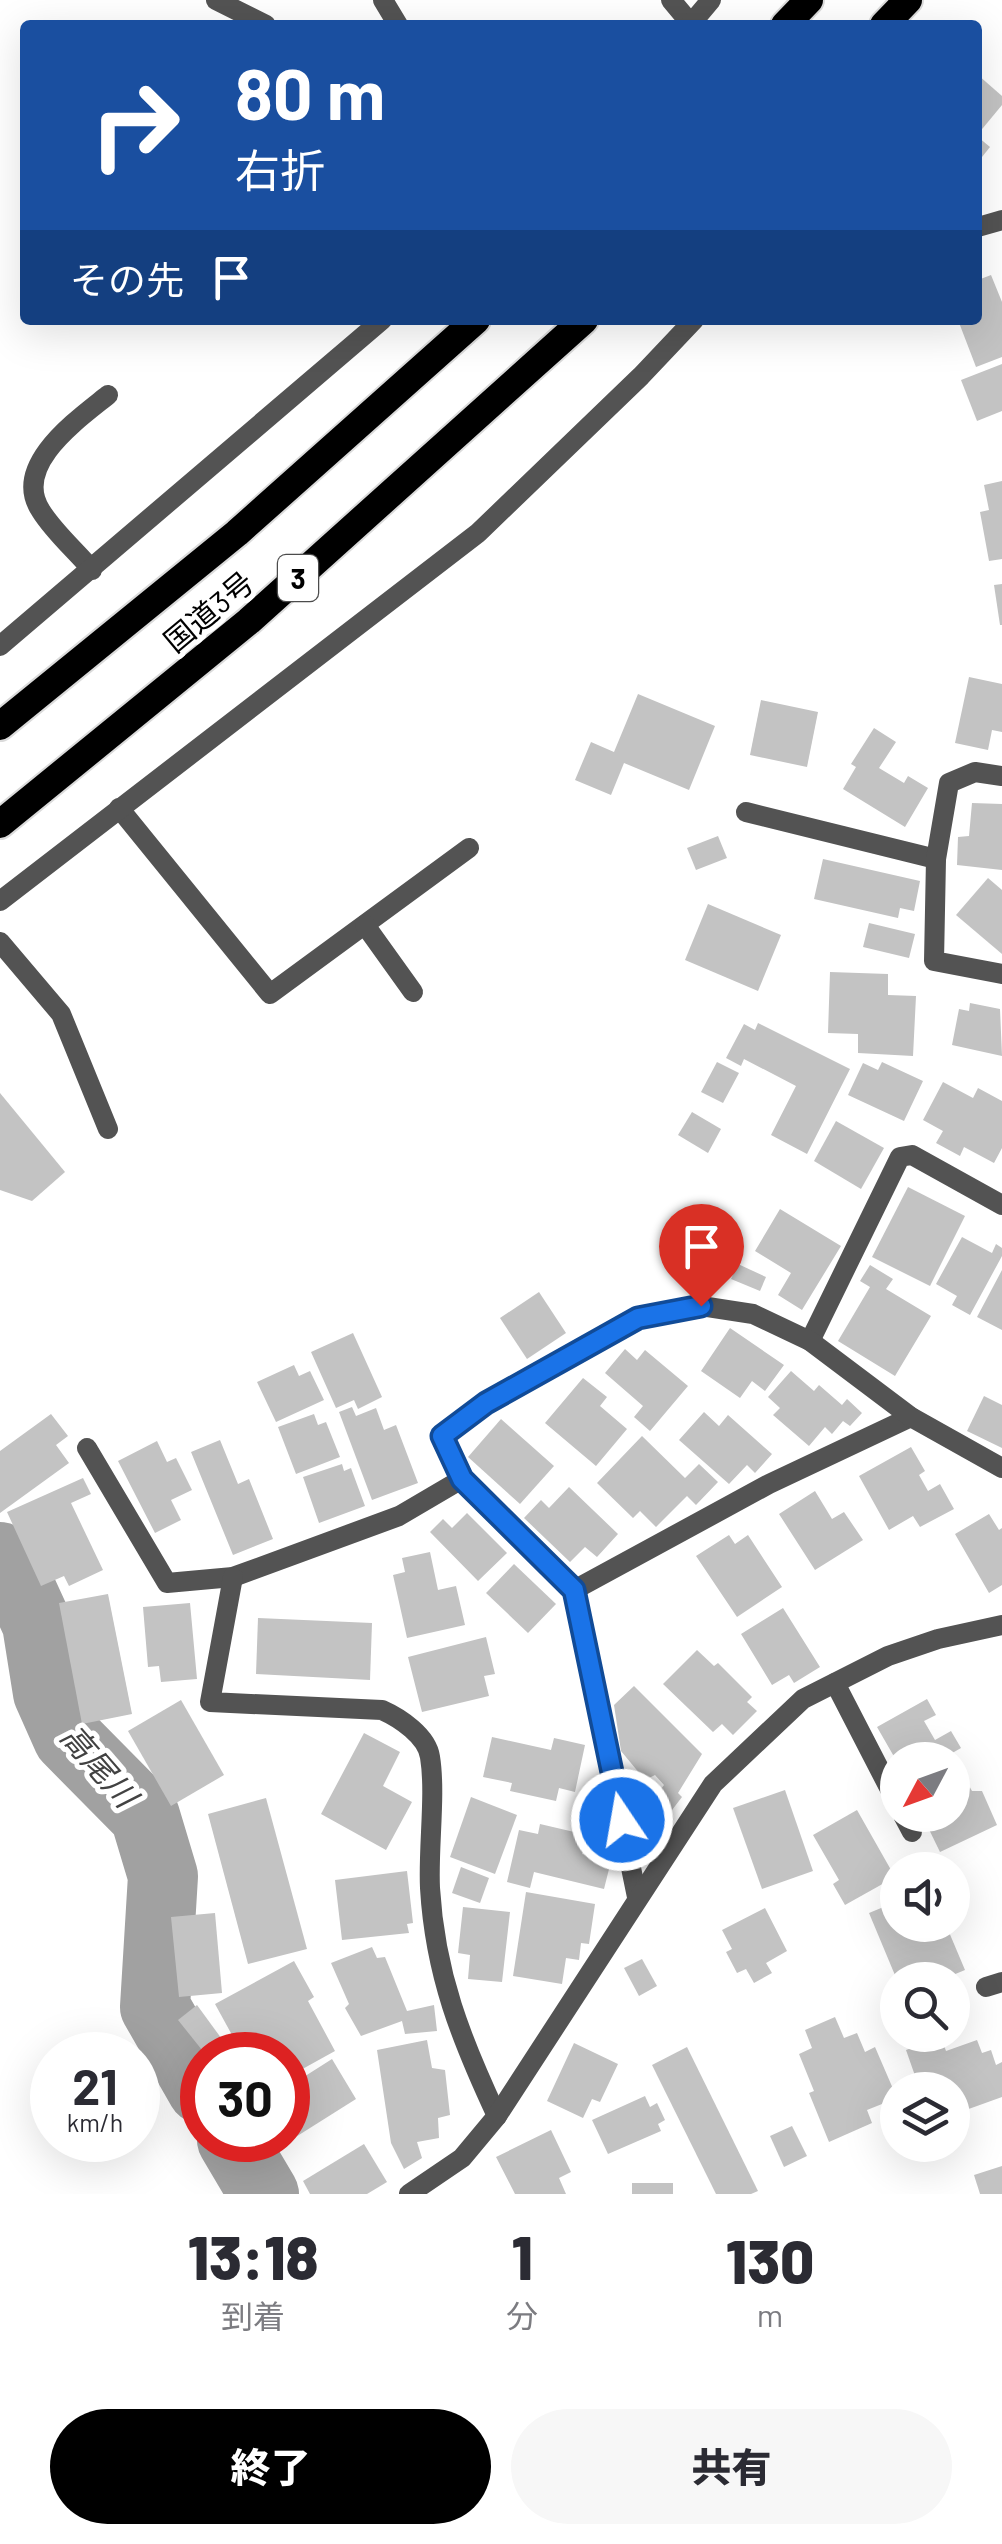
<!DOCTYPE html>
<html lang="ja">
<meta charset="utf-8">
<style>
:root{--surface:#fff;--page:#f7f7f7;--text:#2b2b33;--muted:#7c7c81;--accent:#000}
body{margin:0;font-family:Barlow,"Noto Sans JP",sans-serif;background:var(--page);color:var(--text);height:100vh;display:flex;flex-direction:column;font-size:38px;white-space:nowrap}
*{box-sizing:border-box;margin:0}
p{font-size:32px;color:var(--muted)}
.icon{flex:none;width:55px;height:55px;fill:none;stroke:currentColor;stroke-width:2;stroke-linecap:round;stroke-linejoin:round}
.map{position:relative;height:2194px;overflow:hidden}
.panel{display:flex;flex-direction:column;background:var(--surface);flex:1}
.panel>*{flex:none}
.hud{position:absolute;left:20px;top:20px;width:962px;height:305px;border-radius:10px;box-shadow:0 10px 40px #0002;background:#1a4fa0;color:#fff;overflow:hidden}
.needle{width:65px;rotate:229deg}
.fabs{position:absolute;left:880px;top:1742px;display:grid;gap:20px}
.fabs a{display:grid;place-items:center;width:90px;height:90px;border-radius:50%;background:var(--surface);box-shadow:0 10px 40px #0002;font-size:50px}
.speed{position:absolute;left:30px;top:2032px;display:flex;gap:20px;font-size:50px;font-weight:700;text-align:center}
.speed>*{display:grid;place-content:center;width:130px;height:130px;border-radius:50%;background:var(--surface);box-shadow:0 10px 40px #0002;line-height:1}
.speed small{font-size:25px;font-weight:400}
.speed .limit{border:15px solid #d22;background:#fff;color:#111}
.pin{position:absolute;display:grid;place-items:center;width:85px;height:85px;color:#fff;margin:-102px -42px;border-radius:50% 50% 50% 0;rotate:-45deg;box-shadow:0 0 10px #0007}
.pin .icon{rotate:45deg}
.me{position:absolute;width:110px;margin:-55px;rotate:348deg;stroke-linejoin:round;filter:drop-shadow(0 0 8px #0008)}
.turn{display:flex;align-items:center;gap:35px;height:210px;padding:0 50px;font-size:45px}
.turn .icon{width:130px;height:130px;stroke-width:2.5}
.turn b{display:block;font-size:70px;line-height:85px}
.then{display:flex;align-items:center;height:95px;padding:0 50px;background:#0003;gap:20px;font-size:38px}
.eta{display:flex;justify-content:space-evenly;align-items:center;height:170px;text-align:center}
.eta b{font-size:60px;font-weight:800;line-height:70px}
.cta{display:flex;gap:20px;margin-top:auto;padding:20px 50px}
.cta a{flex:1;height:115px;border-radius:60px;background:var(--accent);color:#fff;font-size:40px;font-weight:800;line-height:115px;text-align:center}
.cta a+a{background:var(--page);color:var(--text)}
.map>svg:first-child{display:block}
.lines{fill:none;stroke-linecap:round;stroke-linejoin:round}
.river{stroke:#a1a1a1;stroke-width:70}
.building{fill:#c3c3c3}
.trunk-casing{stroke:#dbdbdb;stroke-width:32}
.service{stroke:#535353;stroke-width:20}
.minor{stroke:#535353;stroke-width:20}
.trunk{stroke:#000;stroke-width:28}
.route-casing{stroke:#114b97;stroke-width:25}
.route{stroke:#1a73e8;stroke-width:18}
.labels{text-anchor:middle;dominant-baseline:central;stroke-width:10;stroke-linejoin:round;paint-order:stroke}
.shield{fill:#fff;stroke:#4c4c4c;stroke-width:2.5}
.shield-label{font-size:28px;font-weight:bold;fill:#000}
.street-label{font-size:30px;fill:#000;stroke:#fff}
.water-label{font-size:32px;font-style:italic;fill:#424242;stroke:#fff}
</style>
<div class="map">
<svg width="1002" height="2194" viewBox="0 0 1002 2194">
<rect width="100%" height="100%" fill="#fff"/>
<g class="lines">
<g class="river">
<polyline points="0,1557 15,1576 37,1624 48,1693 68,1738 145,1816 163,1876 155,2007 202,2089"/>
<polyline points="232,2140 264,2194"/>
</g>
</g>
<g class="building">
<polygon points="978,75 1002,96 1002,105 978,134"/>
<polygon points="978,137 990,147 978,162"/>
<polygon points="991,275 1002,302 1002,357 976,367 958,320 978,320 978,280"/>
<polygon points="1002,364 1002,411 977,421 961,380"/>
<polygon points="1002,481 1002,559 989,561 980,512 989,510 984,485"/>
<polygon points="1002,584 1002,625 1000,625 994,585"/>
<polygon points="969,677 1002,684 1002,732 992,730 988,750 955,743"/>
<polygon points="638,694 715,726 689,790 624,763 611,795 575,780 591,742 614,752"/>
<polygon points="761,700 818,712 807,767 750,755"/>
<polygon points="874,728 896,742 879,768 904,783 908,776 928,788 905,827 843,789 856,767 851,764"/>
<polygon points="972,803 1002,804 1002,870 957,865 958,837 969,836"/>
<polygon points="718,836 727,858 696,870 687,848"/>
<polygon points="823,859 920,881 914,911 900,908 898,918 814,899"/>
<polygon points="988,878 1002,890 1002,954 956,915"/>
<polygon points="708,904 781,935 758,991 685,960"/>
<polygon points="869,923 915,934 909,958 863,947"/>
<polygon points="830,972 888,974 888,995 916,996 913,1056 858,1053 858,1034 828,1033"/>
<polygon points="970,1003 1000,1009 1002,1056 952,1045 959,1009 969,1011"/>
<polygon points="758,1023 850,1069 807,1154 771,1135 796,1086 744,1059 741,1066 726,1058 744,1024 755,1030"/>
<polygon points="717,1062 739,1073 723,1103 701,1092"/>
<polygon points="882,1062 923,1081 904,1121 848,1095 863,1063 878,1070"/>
<polygon points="943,1082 973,1098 978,1088 1002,1101 1002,1148 994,1163 964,1147 960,1156 936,1143 943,1131 923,1120"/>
<polygon points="0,1093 65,1172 32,1201 0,1190"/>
<polygon points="692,1112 721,1129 708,1153 678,1135"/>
<polygon points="836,1121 884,1148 861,1189 814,1161"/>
<polygon points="908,1187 965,1216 930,1286 872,1257"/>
<polygon points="780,1209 841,1246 802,1310 778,1295 791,1273 755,1251"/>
<polygon points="962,1237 992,1253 996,1244 1002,1248 1002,1256 970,1315 952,1305 957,1296 936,1284"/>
<polygon points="738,1264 766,1277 760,1291 731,1279"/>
<polygon points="870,1265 893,1279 886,1289 931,1316 895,1376 838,1341 870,1287 860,1281"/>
<polygon points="1002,1270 1002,1330 977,1317"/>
<polygon points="539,1292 566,1333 527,1359 500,1318"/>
<polygon points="730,1328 784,1365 765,1391 752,1381 740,1398 701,1371"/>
<polygon points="353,1333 382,1397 358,1409 354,1400 336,1408 311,1352"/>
<polygon points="625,1349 637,1360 645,1350 688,1386 650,1431 634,1417 643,1406 605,1373"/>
<polygon points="294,1365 299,1376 310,1371 324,1400 276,1422 257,1382"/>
<polygon points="791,1371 814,1391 819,1385 842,1405 847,1399 862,1413 850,1426 843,1421 832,1434 825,1427 809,1446 773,1415 780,1408 768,1397"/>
<polygon points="583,1378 607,1397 600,1406 627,1429 596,1466 545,1423"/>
<polygon points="984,1396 1002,1405 1002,1448 967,1431"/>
<polygon points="352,1407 356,1416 376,1408 384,1430 396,1425 418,1483 372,1500 339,1412"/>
<polygon points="704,1412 719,1426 728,1415 772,1454 755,1473 747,1465 729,1484 679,1440"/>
<polygon points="51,1414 68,1436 56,1445 69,1463 0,1513 0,1451"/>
<polygon points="314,1414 318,1425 326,1422 340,1457 296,1474 278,1427"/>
<polygon points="501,1419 554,1466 520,1504 468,1457"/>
<polygon points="642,1436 685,1478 699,1464 718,1482 696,1505 687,1496 656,1527 640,1511 633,1518 597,1483"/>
<polygon points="220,1440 238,1484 249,1479 273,1539 233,1555 191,1452"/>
<polygon points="157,1441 167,1462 176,1458 192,1490 171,1500 181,1520 155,1533 118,1461"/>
<polygon points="911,1447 925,1471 919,1475 928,1491 940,1484 954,1509 920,1527 913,1516 889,1530 859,1476"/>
<polygon points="342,1464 344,1471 351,1468 365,1506 319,1523 303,1477"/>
<polygon points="83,1478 91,1494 71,1503 103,1570 69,1586 64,1576 41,1586 7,1512"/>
<polygon points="569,1487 618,1534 597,1557 585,1547 570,1562 524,1518 541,1500 549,1508"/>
<polygon points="815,1491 832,1519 844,1512 863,1540 815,1570 779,1514"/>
<polygon points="467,1513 507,1553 478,1581 430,1532 443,1519 452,1528"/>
<polygon points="989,1514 999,1530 1002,1528 1002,1585 989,1593 955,1534"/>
<polygon points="729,1535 735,1544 748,1535 782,1587 737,1617 696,1556"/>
<polygon points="430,1552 438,1590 456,1586 465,1625 407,1638 393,1575 405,1572 402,1558"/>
<polygon points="514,1564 556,1604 528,1633 486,1593"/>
<polygon points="108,1594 132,1714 82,1724 59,1603"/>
<polygon points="190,1603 197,1679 161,1682 159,1666 148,1667 143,1607"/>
<polygon points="783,1608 820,1667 794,1683 789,1675 772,1685 741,1634"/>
<polygon points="258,1618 372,1623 370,1680 256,1674"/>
<polygon points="486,1637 495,1674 484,1676 489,1696 422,1712 408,1657"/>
<polygon points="697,1650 714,1666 718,1663 752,1697 747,1702 757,1711 733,1735 722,1724 713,1732 663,1684"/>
<polygon points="634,1686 702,1754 678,1793 682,1797 659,1827 641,1816 664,1785 655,1775 645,1780 621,1751 614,1705"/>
<polygon points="927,1699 936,1715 924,1721 935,1740 951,1731 961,1748 940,1760 896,1760 877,1727"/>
<polygon points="181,1700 224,1775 171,1806 128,1731"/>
<polygon points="364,1733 400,1752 383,1786 412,1802 386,1850 321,1814"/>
<polygon points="492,1737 551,1750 554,1738 585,1745 575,1792 559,1788 556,1801 510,1791 512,1783 483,1777"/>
<polygon points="958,1766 972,1791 982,1791 997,1825 940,1852 922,1815 952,1815 952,1768"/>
<polygon points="785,1790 813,1871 762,1889 733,1808"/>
<polygon points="471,1797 517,1815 495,1874 450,1857"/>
<polygon points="266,1798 307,1949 248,1964 208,1814"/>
<polygon points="857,1810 895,1877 845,1905 833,1884 839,1880 813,1835"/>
<polygon points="540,1824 587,1835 582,1854 611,1861 604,1889 534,1872 530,1888 507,1882 519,1830 538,1834"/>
<polygon points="461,1867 489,1878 480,1903 452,1893"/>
<polygon points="407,1871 413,1923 407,1924 409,1933 342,1940 335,1880"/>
<polygon points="526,1892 595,1904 589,1944 581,1943 579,1960 566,1958 562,1984 513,1976"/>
<polygon points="898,1901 898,1925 946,1925 965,1970 941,1980 897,1980 869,1913"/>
<polygon points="463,1907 510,1912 502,1982 468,1979 470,1955 458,1953"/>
<polygon points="765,1908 787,1951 766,1963 772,1973 754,1983 746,1969 737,1973 726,1952 732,1949 722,1930"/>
<polygon points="215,1913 222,1993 179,1997 171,1917"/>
<polygon points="372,1947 377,1958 385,1957 407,2011 434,2005 437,2031 405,2034 402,2021 361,2036 345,2008 349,2004 331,1963"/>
<polygon points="642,1959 657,1986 639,1996 624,1968"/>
<polygon points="294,1961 314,1997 308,2001 335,2051 288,2077 288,2055 243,2055 215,2004"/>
<polygon points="197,2005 224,2042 206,2055 178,2020"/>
<polygon points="835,2017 844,2038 857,2033 865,2052 875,2047 897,2098 867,2110 872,2123 829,2142 809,2093 814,2091 799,2054 812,2048 805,2030"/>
<polygon points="941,2037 946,2051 977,2040 982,2053 991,2050 996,2065 1002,2062 1002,2097 952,2115 952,2090 920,2090 906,2050"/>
<polygon points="427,2040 432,2068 445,2070 450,2115 438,2118 439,2138 417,2142 422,2158 404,2169 391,2143 377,2050"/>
<polygon points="574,2043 618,2064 600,2102 592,2099 583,2118 547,2101"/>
<polygon points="687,2047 758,2191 751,2194 716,2194 652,2065"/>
<polygon points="332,2059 356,2099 283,2145 280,2140 288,2140 288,2087"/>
<polygon points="645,2096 650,2107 657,2103 665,2120 658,2124 661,2131 608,2154 592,2120"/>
<polygon points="792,2126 807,2156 784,2167 770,2136"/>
<polygon points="551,2130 571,2172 559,2178 566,2194 515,2194 496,2157"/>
<polygon points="364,2144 387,2182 367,2194 310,2194 303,2181"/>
<polygon points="1002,2166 1002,2194 980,2194 974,2175"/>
<rect x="632" y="2183" width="41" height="11"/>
</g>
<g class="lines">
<defs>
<g id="trunk">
<polyline points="785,25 809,0"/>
<polyline points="884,25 908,0"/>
<polyline points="0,726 237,533 476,320"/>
<polyline points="0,824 249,621 584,320"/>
</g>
</defs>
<use href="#trunk" class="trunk-casing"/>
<g class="service">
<polyline points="746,812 936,859"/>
<polyline points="835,1683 898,1805"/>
<polyline points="903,1815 912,1832"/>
<polyline points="986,1987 1002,1982"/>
</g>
<g class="minor">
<polyline points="216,0 266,25"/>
<polyline points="383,0 398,25"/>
<polyline points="671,0 691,24"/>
<polyline points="690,25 711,0"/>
<polyline points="978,227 1002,220"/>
<path d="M92,570C76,551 54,532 41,511C11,466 77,420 108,395"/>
<polyline points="0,646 382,320"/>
<polyline points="1002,776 975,772 949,783 936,859 934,961 1002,974"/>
<polyline points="119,808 270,994 469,848"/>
<polyline points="0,901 478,533 641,376 694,320"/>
<polyline points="365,925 413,992"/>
<polyline points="0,942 61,1014 108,1129"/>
<polyline points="810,1341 900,1157 912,1155 1002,1205"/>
<polyline points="87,1448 167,1583 233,1577 399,1516 462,1479"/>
<path d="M233,1577L210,1702L382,1710C400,1718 427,1736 430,1757C436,1794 428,1848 430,1888C435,1974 461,2039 497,2116"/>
<polyline points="574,1590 769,1484 911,1417"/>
<polyline points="637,1897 574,1590 462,1479 442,1436 486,1403 637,1318 701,1306 753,1314 810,1341 911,1417 1002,1468"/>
<polyline points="409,2194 462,2158 497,2116 713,1784 803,1699 888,1656 938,1639 1002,1625"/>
</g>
<use href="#trunk" class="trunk"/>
</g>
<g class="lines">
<defs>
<polyline id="route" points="622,1820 574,1590 462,1479 442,1436 486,1403 638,1318 701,1306"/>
</defs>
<use href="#route" class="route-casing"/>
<use href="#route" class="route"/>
</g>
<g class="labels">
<rect class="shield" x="278" y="555" width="40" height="46" rx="8"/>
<g class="shield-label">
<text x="298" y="578">3</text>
</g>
<g class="street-label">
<text transform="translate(208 611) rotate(-40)">国道3号</text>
</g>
<g class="water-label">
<text transform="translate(100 1765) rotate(49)">高尾川</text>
</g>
</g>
</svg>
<div class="fabs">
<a><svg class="needle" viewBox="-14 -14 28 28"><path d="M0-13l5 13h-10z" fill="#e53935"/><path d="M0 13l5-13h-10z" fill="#7c7c81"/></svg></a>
<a><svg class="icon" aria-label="sound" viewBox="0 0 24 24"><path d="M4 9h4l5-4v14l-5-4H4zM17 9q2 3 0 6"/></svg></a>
<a><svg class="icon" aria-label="search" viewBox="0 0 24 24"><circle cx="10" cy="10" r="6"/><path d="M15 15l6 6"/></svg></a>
<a><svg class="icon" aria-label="layers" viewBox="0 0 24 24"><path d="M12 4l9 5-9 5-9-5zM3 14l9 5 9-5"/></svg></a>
</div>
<div class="speed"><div>21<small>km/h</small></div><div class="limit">30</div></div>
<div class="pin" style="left:701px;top:1306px;background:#d93025"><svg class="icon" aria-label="arrive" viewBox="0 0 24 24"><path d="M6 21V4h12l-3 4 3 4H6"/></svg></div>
<svg class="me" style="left:622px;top:1820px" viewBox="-20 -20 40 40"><circle r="17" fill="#1a73e8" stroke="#fff" stroke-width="3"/><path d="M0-11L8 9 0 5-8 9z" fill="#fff"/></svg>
<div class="hud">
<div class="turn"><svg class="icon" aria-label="right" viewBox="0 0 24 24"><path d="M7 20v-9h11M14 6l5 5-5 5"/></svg><div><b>80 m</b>右折</div></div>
<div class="then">その先<svg class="icon" aria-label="arrive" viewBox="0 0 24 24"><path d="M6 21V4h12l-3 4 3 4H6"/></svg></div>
</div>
</div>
<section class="panel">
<div class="eta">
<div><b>13:18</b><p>到着</p></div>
<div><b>1</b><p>分</p></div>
<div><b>130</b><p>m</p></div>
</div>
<div class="cta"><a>終了</a><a>共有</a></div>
</section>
